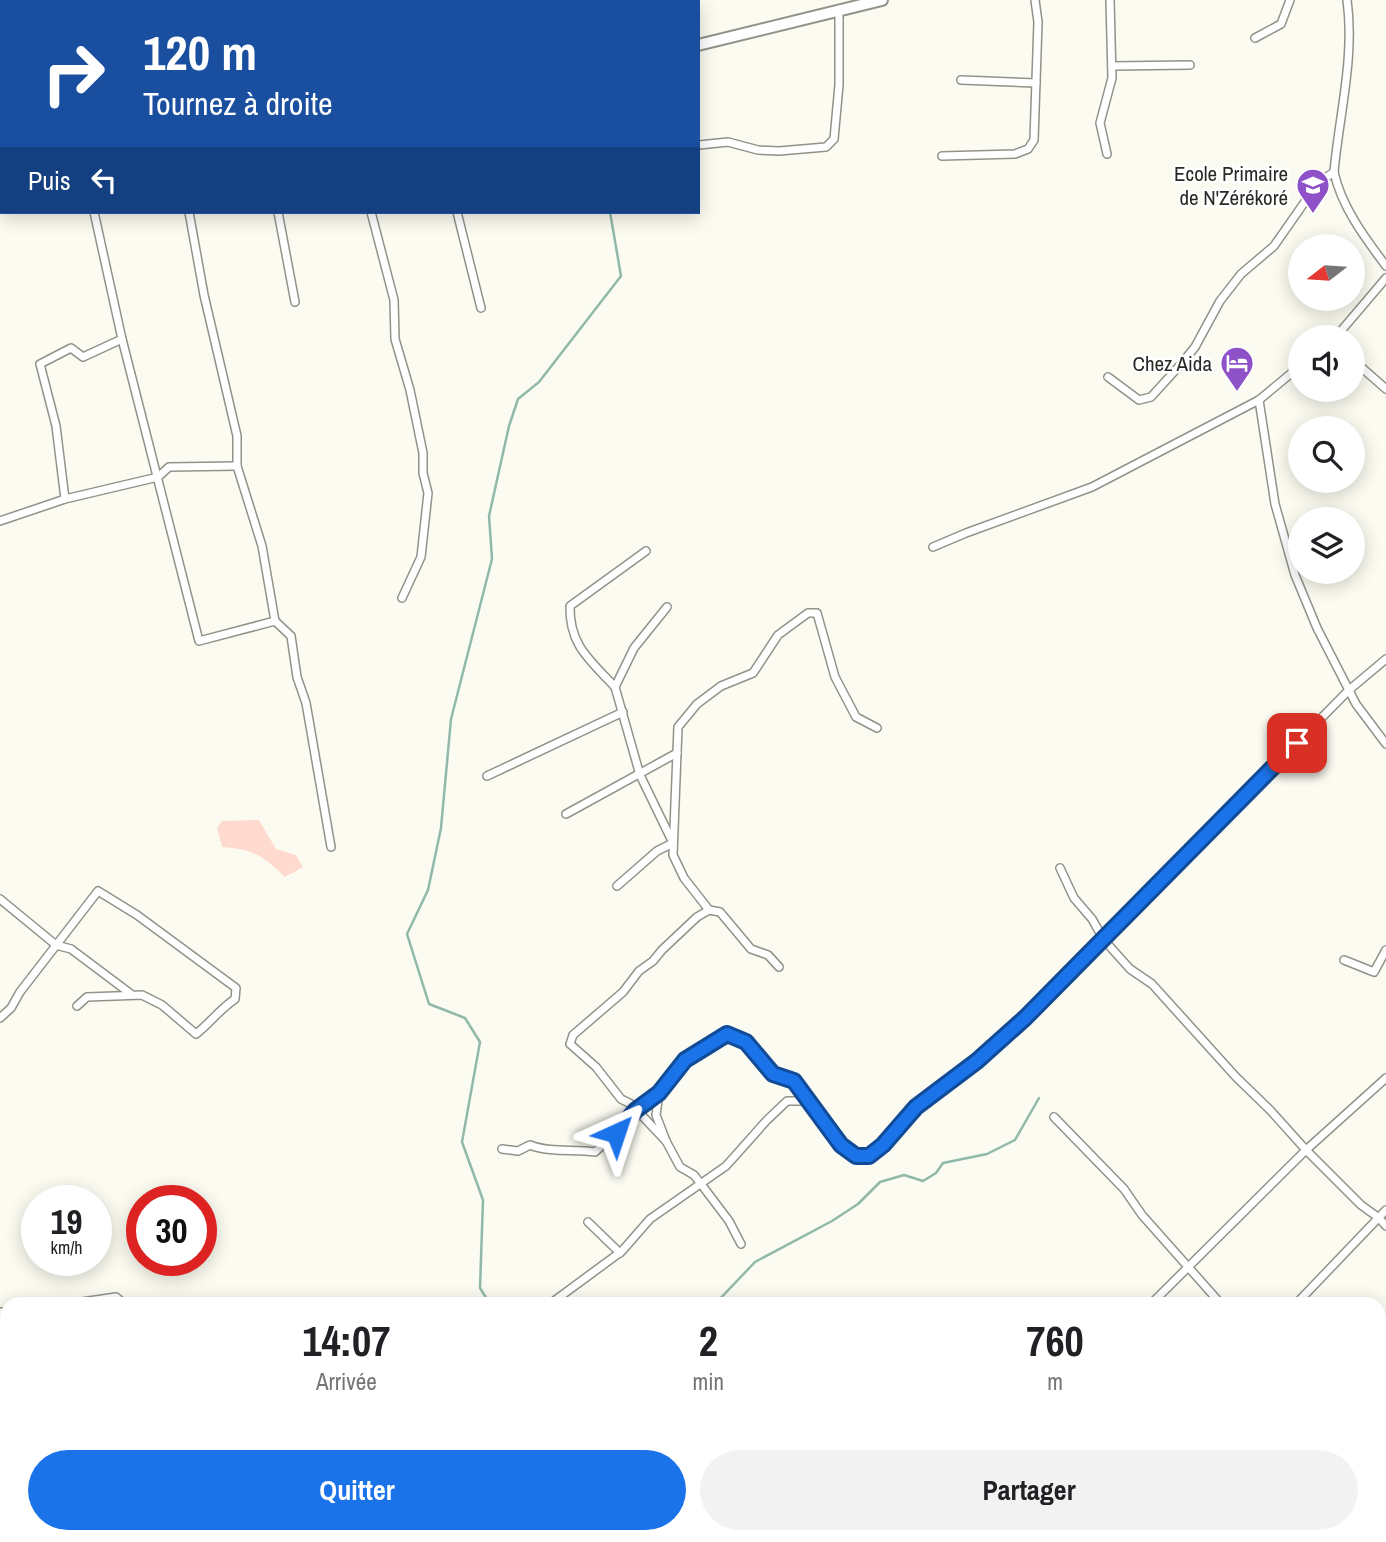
<!DOCTYPE html>
<html lang="fr">
<meta charset="utf-8">
<style>
:root{--surface:#fff;--page:#f2f2f2;--text:#202124;--muted:#757577;--accent:#1a73e8}
body{margin:0;font-family:"Archivo Narrow",sans-serif;background:var(--page);color:var(--text);height:100vh;display:flex;flex-direction:column;font-size:26px;white-space:nowrap}
*{box-sizing:border-box;margin:0}
p{font-size:23px;color:var(--muted)}
.icon{flex:none;width:38px;height:38px;fill:none;stroke:currentColor;stroke-width:2;stroke-linecap:round;stroke-linejoin:round}
.map{position:relative;flex:1;overflow:hidden}
.sheet{position:absolute;left:0px;top:1297px;width:1386px;height:247px;display:flex;flex-direction:column;background:var(--surface);border-radius:21px 21px 0 0;box-shadow:0 4px 18px #0003}
.sheet>*{flex:none}
.hud{position:absolute;left:0px;top:0px;width:700px;height:214px;box-shadow:0 4px 18px #0003;background:#1a4fa0;color:#fff;overflow:hidden}
.needle{width:46px;rotate:253deg}
.fabs{position:absolute;left:1288px;top:234px;display:grid;gap:14px}
.fabs a{display:grid;place-items:center;width:77px;height:77px;border-radius:50%;background:var(--surface);box-shadow:0 4px 18px #0003;font-size:35px}
.speed{position:absolute;left:21px;top:1185px;display:flex;gap:14px;font-size:35px;font-weight:700;text-align:center}
.speed>*{display:grid;place-content:center;width:91px;height:91px;border-radius:50%;background:var(--surface);box-shadow:0 4px 18px #0003;line-height:1}
.speed small{font-size:18px;font-weight:400}
.speed .limit{border:10px solid #d22;background:#fff;color:#111}
.pin{position:absolute;display:grid;place-items:center;width:60px;height:60px;color:#fff;margin:-30px;border-radius:14px;box-shadow:0 4px 10px #0006}
.me{position:absolute;width:77px;margin:-38px;rotate:42deg;stroke-linejoin:round;filter:drop-shadow(0 0 5px #0008)}
.turn{display:flex;align-items:center;gap:24px;height:147px;padding:0 28px;font-size:32px}
.turn .icon{width:91px;height:91px;stroke-width:2.5}
.turn b{display:block;font-size:49px;line-height:60px}
.then{display:flex;align-items:center;height:66px;padding:0 28px;background:#0003;gap:14px;font-size:26px}
.eta{display:flex;justify-content:space-evenly;align-items:center;height:119px;text-align:center}
.eta b{font-size:42px;font-weight:800;line-height:49px}
.button{display:flex;gap:14px;margin-top:auto;padding:14px 28px}
.button a{flex:1;height:80px;border-radius:42px;background:var(--accent);color:#fff;font-size:28px;font-weight:800;line-height:80px;text-align:center}
.button a+a{background:var(--page);color:var(--text)}
.map>svg:first-child{display:block}
.green{fill:#fedbce}
.lines{fill:none;stroke-linecap:round;stroke-linejoin:round}
.stream{stroke:#90b9aa;stroke-width:2.5}
.minor-casing{stroke:#939289;stroke-width:10}
.trunk-casing{stroke:#939289;stroke-width:14}
.minor{stroke:#fff;stroke-width:7}
.trunk{stroke:#fff;stroke-width:10}
.route-casing{stroke:#114b97;stroke-width:18}
.route{stroke:#1a73e8;stroke-width:12}
.labels{text-anchor:middle;dominant-baseline:central;stroke-width:5;stroke-linejoin:round;paint-order:stroke}
.poi-label{font-size:21px;fill:#292925;stroke:#fff;text-anchor:end}
</style>
<div class="map">
<svg width="1386" height="1542" viewBox="0 0 1386 1542">
<rect width="100%" height="100%" fill="#fbfbf1"/>
<g class="green">
<polygon points="0,0 123,0 2,2 0,163"/>
<polygon points="149,0 621,0 621,2"/>
<path d="M259,820L276,849L296,855L303,867L285,877C263,856 253,849 222,847L217,828L222,821Z"/>
</g>
<g class="lines">
<g class="stream">
<polyline points="490,1304 480,1288 483,1200 462,1142 480,1042 465,1018 429,1004 407,934 428,890 441,828 451,719 492,559 489,516 509,426 518,399 539,382 621,276 610,212"/>
<polyline points="715,1304 755,1262 832,1221 858,1204 880,1182 904,1175 923,1181 936,1173 943,1163 987,1154 1015,1140 1039,1098"/>
<polyline points="482,1542 486,1537 496,1540 501,1536"/>
</g>
<defs>
<g id="minor">
<polyline points="298,0 298,2"/>
<path d="M1347,0C1355,57 1339,116 1334,172C1341,206 1365,238 1386,266"/>
<polyline points="1255,38 1281,24 1290,0"/>
<polyline points="1112,66 1190,65"/>
<polyline points="961,80 1036,83"/>
<polyline points="699,145 728,142 758,150 779,151 826,147 834,139 839,85 839,9"/>
<polyline points="1107,154 1100,123 1112,78 1110,0"/>
<polyline points="942,156 1015,154 1028,149 1034,140 1038,22 1035,0"/>
<polyline points="94,212 122,339 199,641 275,621 262,546 237,466 237,436 204,295 189,212"/>
<polyline points="278,212 295,302"/>
<polyline points="371,212 394,300 395,339 410,390 423,453 423,473 428,493 421,557 402,598"/>
<polyline points="457,212 481,308"/>
<polyline points="1335,338 1386,278"/>
<polyline points="1353,360 1386,389"/>
<polyline points="1108,377 1139,400 1151,397 1182,363 1195,347 1220,301 1241,274 1274,246 1318,183 1334,172"/>
<polyline points="1259,400 1275,504 1295,575 1317,628 1356,704 1386,744"/>
<polyline points="65,499 56,426 40,364 71,348 83,357 122,339"/>
<polyline points="0,521 65,499 158,477 169,467 237,466"/>
<polyline points="933,547 966,533 1092,487 1259,400 1300,366"/>
<polyline points="275,621 291,636 297,677 306,703 331,847"/>
<path d="M615,687C590,660 569,645 570,606L646,551"/>
<polyline points="487,776 623,712"/>
<polyline points="566,814 677,753"/>
<polyline points="1060,868 1074,898 1092,919 1104,940 1130,969 1152,984 1236,1077 1271,1111 1306,1150 1361,1205 1379,1218 1386,1226"/>
<polyline points="617,886 657,851 673,843 640,775 615,687 634,648 667,607"/>
<polyline points="0,899 56,945 71,949 131,994"/>
<polyline points="709,910 684,878 673,855 678,727 697,704 721,686 753,673 778,635 808,613 817,613 835,677 856,717 877,728"/>
<polyline points="1344,960 1374,972 1386,950"/>
<path d="M0,1018L11,1008L20,992L98,891L137,915L236,988L235,999C220,1009 210,1023 196,1034L162,1005L142,995L87,997L77,1006"/>
<polyline points="1054,1117 1124,1189 1142,1215 1221,1304"/>
<polyline points="666,1141 631,1104 621,1099 596,1067 570,1044 573,1035 623,992 639,971 653,961 662,950 697,917 709,910 720,912 751,949 768,955 779,967"/>
<path d="M502,1149L518,1151L530,1145C550,1153 574,1149 595,1152C617,1132 635,1110 659,1093"/>
<polyline points="588,1222 620,1253"/>
<polyline points="741,1244 729,1221 701,1184 694,1175 680,1167 666,1141 656,1115 659,1093 686,1060 727,1034 746,1042 773,1074 794,1081 809,1101"/>
<polyline points="68,1304 116,1297 124,1304"/>
<polyline points="550,1304 622,1251 650,1219 726,1166 767,1120 787,1101 809,1101 841,1145 856,1156 869,1156 882,1145 917,1107 977,1061 1025,1018 1349,690 1386,659"/>
<polyline points="1151,1304 1306,1150 1386,1078"/>
<polyline points="1296,1304 1386,1210"/>
<polyline points="0,1312 7,1312"/>
<polyline points="1379,1367 1386,1360"/>
<polyline points="0,1448 7,1440"/>
<polyline points="1379,1462 1386,1468"/>
<polyline points="1379,1489 1386,1482"/>
<polyline points="131,1542 135,1536"/>
<polyline points="1054,1542 1059,1536"/>
<polyline points="1189,1542 1194,1536"/>
<polyline points="1326,1542 1332,1536"/>
</g>
<g id="trunk">
<polyline points="698,45 882,0"/>
<polyline points="0,175 2,174"/>
</g>
</defs>
<use href="#minor" class="minor-casing"/>
<use href="#trunk" class="trunk-casing"/>
<use href="#minor" class="minor"/>
<use href="#trunk" class="trunk"/>
</g>
<g class="lines">
<defs>
<polyline id="route" points="616,1133 636,1110 659,1093 685,1060 727,1034 746,1042 773,1074 794,1081 841,1145 856,1156 869,1156 883,1145 916,1107 977,1061 1025,1018 1297,743"/>
</defs>
<use href="#route" class="route-casing"/>
<use href="#route" class="route"/>
</g>
<defs>
<symbol id="school-pin" viewBox="-11 -11 22 30"><path d="M0 17L-7.5 6A9.5 9.5 0 1 1 7.5 6Z" fill="#8e51c8" stroke="#fff"/><path d="M0-5L7-2L0 1L-7-2ZM-4 1L0 2.5L4 1V4Q0 6-4 4Z" fill="#fff"/></symbol>
<symbol id="hotel-pin" viewBox="-11 -11 22 30"><path d="M0 17L-7.5 6A9.5 9.5 0 1 1 7.5 6Z" fill="#8e51c8" stroke="#fff"/><path d="M-6-4.5h1.5V1H6V5H4.5V3h-9V5H-6ZM-4 0a1.8 1.8 0 1 1 3.6 0ZM.5 0V-2.5h3Q6-2.5 6 0Z" fill="#fff"/></symbol>
</defs>
<g fill-rule="evenodd">
<use href="#school-pin" x="1294" y="166" width="38" height="52"/>
<use href="#hotel-pin" x="1218" y="344" width="38" height="52"/>
</g>
<g class="labels">
<g class="poi-label">
<text x="1288" y="173">Ecole Primaire<tspan x="1288" dy="24">de N'Zérékoré</tspan></text>
<text x="1212" y="363">Chez Aida</text>
</g>
</g>
</svg>
<div class="fabs">
<a><svg class="needle" viewBox="-14 -14 28 28"><path d="M0-13l5 13h-10z" fill="#e53935"/><path d="M0 13l5-13h-10z" fill="#757577"/></svg></a>
<a><svg class="icon" aria-label="sound" viewBox="0 0 24 24"><path d="M4 9h4l5-4v14l-5-4H4zM17 9q2 3 0 6"/></svg></a>
<a><svg class="icon" aria-label="search" viewBox="0 0 24 24"><circle cx="10" cy="10" r="6"/><path d="M15 15l6 6"/></svg></a>
<a><svg class="icon" aria-label="layers" viewBox="0 0 24 24"><path d="M12 4l9 5-9 5-9-5zM3 14l9 5 9-5"/></svg></a>
</div>
<div class="speed"><div>19<small>km/h</small></div><div class="limit">30</div></div>
<div class="pin" style="left:1297px;top:743px;background:#d93025"><svg class="icon" aria-label="arrive" viewBox="0 0 24 24"><path d="M6 21V4h12l-3 4 3 4H6"/></svg></div>
<svg class="me" style="left:616px;top:1133px" viewBox="-20 -20 40 40"><path d="M0-17L14 15 0 8-14 15z" fill="#1a73e8" stroke="#fff" stroke-width="4"/></svg>
<div class="hud">
<div class="turn"><svg class="icon" aria-label="right" viewBox="0 0 24 24"><path d="M7 20v-9h11M14 6l5 5-5 5"/></svg><div><b>120 m</b>Tournez à droite</div></div>
<div class="then">Puis<svg class="icon" aria-label="left" viewBox="0 0 24 24"><path d="M17 20v-9H6M10 6l-5 5 5 5"/></svg></div>
</div>
<section class="sheet">
<div class="eta">
<div><b>14:07</b><p>Arrivée</p></div>
<div><b>2</b><p>min</p></div>
<div><b>760</b><p>m</p></div>
</div>
<div class="button"><a>Quitter</a><a>Partager</a></div>
</section>
</div>
